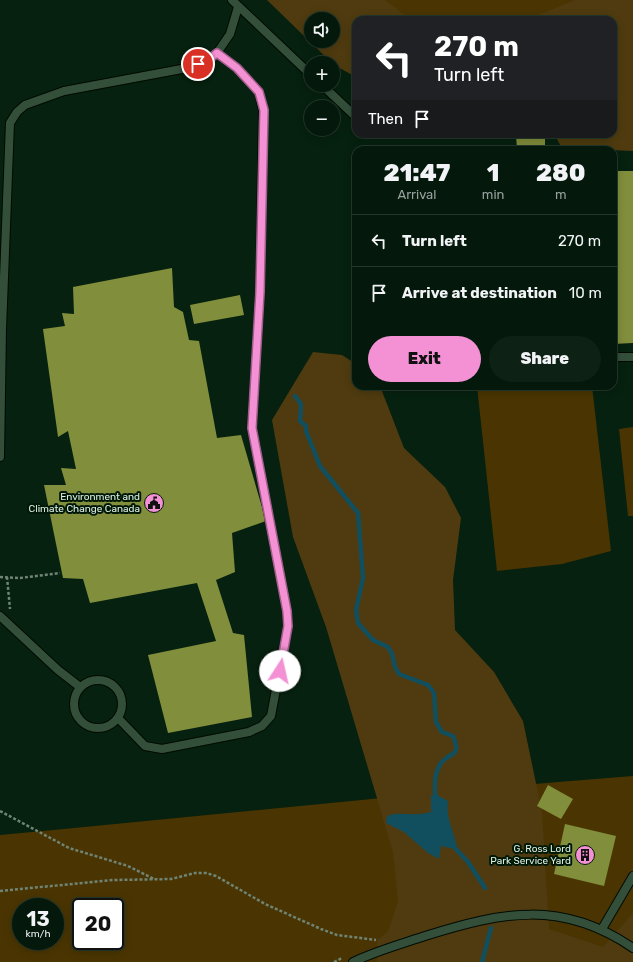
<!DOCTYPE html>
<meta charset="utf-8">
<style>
:root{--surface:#04190b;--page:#0d2214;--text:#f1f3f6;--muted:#97a09d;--line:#25382c;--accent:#f491d4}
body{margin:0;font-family:Rubik,sans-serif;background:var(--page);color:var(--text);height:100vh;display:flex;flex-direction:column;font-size:15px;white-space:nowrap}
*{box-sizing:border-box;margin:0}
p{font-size:13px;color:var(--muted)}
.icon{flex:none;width:22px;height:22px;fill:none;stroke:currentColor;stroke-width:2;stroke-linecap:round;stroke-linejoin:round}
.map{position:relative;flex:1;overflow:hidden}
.drawer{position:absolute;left:352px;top:146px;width:265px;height:244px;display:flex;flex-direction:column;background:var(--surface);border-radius:12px;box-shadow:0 2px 10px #0003,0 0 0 1px var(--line)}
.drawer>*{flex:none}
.guide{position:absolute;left:352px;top:16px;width:265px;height:122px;border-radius:12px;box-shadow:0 2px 10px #0003,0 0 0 1px var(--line);background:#202124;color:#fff;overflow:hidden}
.controls{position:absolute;left:304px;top:12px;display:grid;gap:8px}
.controls a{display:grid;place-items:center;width:36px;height:36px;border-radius:50%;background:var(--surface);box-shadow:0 2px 10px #0003,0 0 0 1px var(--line);font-size:20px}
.speed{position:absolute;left:12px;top:898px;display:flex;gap:8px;font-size:20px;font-weight:700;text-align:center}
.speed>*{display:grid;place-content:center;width:52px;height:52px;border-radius:50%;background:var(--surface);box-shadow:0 2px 10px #0003,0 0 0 1px var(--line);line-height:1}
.speed small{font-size:10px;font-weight:400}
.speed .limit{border:2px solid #111;border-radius:6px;background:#fff;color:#111}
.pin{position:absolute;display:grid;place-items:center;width:34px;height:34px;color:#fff;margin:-17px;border:2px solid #fff;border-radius:50%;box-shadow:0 1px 4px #0007}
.me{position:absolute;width:44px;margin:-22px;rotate:10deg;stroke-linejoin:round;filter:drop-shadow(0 0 3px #0008)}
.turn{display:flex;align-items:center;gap:14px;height:84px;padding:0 16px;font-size:18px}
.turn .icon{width:52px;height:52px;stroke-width:2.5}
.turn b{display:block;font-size:28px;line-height:34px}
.then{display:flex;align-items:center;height:38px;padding:0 16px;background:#0003;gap:8px;font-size:15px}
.eta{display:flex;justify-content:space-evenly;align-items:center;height:68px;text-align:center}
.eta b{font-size:24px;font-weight:800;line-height:28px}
.button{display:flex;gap:8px;margin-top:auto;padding:8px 16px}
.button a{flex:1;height:46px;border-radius:24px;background:var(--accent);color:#111;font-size:16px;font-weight:800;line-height:46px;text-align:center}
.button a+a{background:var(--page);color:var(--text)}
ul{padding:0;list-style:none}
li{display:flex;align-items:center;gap:12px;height:52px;padding:0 16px;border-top:1px solid var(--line)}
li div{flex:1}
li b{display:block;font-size:15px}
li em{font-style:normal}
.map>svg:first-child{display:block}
.green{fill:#4a3502;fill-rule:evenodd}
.forest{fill:#4f3b0f;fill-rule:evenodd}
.water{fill:#114f5f}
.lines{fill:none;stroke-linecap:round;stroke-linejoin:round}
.stream{stroke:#114f5f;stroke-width:4.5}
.building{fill:#818e3b}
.service-casing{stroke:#000a00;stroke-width:10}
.path{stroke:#6f8475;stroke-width:2.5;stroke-dasharray:3 2;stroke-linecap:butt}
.service{stroke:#334f3a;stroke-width:8}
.route-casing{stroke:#9f5e8a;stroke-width:10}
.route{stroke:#f491d4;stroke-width:7}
.labels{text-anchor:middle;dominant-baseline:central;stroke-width:4;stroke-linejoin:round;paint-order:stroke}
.poi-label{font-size:10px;fill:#e0f0e3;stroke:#001807;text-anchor:end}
</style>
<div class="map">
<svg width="633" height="962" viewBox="0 0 633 962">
<rect width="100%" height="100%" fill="#06210f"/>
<g class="green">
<polygon points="273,0 633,0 613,20 356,20 333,41 333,19 311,19"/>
<polygon points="477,386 592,386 611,551 562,564 497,571"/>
<polygon points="633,427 633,516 628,516 619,429"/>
<path d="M633,776V962H0V835C211,816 422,792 633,776ZM21,907H55V941H21ZM81,907H115V941H81Z"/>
</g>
<g class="forest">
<path d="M267,0H385L411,20H356V77L334,65ZM311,19H333V41H311Z"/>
<polygon points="575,0 633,0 633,151 562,148 554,134 613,134 613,20 526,20"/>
<polygon points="313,352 342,355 356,364 356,386 380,386 404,448 445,487 461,518 453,580 455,630 494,672 523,721 542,812 549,929 603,947 633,913 633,962 377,962 377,940 388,932 398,901 393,852 326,627 293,537 272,420"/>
</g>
<path class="water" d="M431,795H437L448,801C446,820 453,828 457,847L454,849L441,846L439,859L428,853L404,832L386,823L387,816C400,811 414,817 431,812Z"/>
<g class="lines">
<g class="stream">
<path d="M295,396L301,404L300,421L306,426V431L320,466L358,513L363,578L356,610L358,623L373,640L388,647L392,654L395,667L399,674L428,685L434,693L436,722L442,732L453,736C462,758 450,751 441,763C434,773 435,783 435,795"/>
<polyline points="455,848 468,862 485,888"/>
<polyline points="482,962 491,928"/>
</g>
</g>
<g class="building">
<polygon points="516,134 545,134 545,150 517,150"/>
<polygon points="613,171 633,171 633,343 613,344"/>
<polygon points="172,268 174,307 183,312 189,340 199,341 217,438 241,435 266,521 232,533 235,572 216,580 233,633 244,635 252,717 168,733 148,655 216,641 197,583 90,603 83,579 63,578 44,485 66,485 61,468 76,469 68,431 58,437 43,329 65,326 62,313 74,314 73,287"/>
<polygon points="240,295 244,315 194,324 190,305"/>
<polygon points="548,785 573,799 561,819 537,806"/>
<polygon points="565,824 616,836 604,886 554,874"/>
</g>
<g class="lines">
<defs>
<g id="service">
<polyline points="232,0 311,75"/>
<polyline points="322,85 356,117"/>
<polyline points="613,357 633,357"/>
<polyline points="0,457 2,329 10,123 17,112 25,105 64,91 187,68 208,60 217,53 230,34 238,7"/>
<polyline points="0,616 58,670 80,687"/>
<circle cx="98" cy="704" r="24"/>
<polyline points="118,718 145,746 162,749 249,732 262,726 271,716 288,626 287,611 252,428 260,292 263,111 259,92 237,68 217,53"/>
<polyline points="602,929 633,876"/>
<path d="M353,962C376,951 401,944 425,936C502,912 561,899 633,948"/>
</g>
</defs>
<use href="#service" class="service-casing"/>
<g class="path">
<polyline points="0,577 20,578 60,573"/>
<polyline points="7,577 10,609"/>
<polyline points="0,811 69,848 128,866 154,879"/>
<polyline points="0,891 113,880 171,879 195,873 206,873 216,876 265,904 321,929 337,935 376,940"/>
<polyline points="334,962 342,958"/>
</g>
<use href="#service" class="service"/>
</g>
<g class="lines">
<defs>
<polyline id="route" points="198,64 208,60 217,53 237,68 259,92 264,110 260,292 252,428 287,611 288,626 280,671"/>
</defs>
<use href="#route" class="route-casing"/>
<use href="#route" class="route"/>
</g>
<defs>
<symbol id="civic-disc" viewBox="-11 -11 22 22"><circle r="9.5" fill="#f491d4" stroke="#001807"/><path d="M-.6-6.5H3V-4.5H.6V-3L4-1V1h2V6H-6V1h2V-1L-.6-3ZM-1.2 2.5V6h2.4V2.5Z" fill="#111"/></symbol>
<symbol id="building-disc" viewBox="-11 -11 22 22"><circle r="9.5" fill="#f491d4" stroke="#001807"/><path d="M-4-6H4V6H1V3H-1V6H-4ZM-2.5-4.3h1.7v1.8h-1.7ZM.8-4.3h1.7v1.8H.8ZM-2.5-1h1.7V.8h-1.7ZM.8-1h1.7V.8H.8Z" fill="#111"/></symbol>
</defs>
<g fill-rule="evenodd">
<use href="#civic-disc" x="143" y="492" width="22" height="22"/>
<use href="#building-disc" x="574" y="844" width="22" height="22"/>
</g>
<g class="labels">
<g class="poi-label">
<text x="140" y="497">Environment and<tspan x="140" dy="12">Climate Change Canada</tspan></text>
<text x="571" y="849">G. Ross Lord<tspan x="571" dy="12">Park Service Yard</tspan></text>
</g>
</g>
</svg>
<div class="controls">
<a><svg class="icon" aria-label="sound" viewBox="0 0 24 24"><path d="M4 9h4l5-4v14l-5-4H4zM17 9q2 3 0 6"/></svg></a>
<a>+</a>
<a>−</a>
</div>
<div class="speed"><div>13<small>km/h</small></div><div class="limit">20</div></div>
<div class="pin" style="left:198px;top:64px;background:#d93025"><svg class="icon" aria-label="arrive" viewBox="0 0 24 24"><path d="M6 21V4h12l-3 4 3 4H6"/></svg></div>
<svg class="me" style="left:280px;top:671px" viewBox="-20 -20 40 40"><circle r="19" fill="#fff"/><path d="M0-13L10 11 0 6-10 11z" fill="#f491d4"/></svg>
<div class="guide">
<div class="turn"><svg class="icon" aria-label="left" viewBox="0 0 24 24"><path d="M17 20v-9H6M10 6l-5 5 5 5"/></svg><div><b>270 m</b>Turn left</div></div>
<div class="then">Then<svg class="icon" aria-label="arrive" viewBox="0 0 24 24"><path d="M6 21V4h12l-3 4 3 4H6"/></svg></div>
</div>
<section class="drawer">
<div class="eta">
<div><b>21:47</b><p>Arrival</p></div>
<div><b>1</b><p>min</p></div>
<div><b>280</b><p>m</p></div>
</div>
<ul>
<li><svg class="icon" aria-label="left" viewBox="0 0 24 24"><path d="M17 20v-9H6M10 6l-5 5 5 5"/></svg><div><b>Turn left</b></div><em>270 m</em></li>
<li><svg class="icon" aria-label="arrive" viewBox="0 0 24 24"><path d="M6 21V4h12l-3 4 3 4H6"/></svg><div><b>Arrive at destination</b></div><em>10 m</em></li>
</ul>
<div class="button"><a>Exit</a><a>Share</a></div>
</section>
</div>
